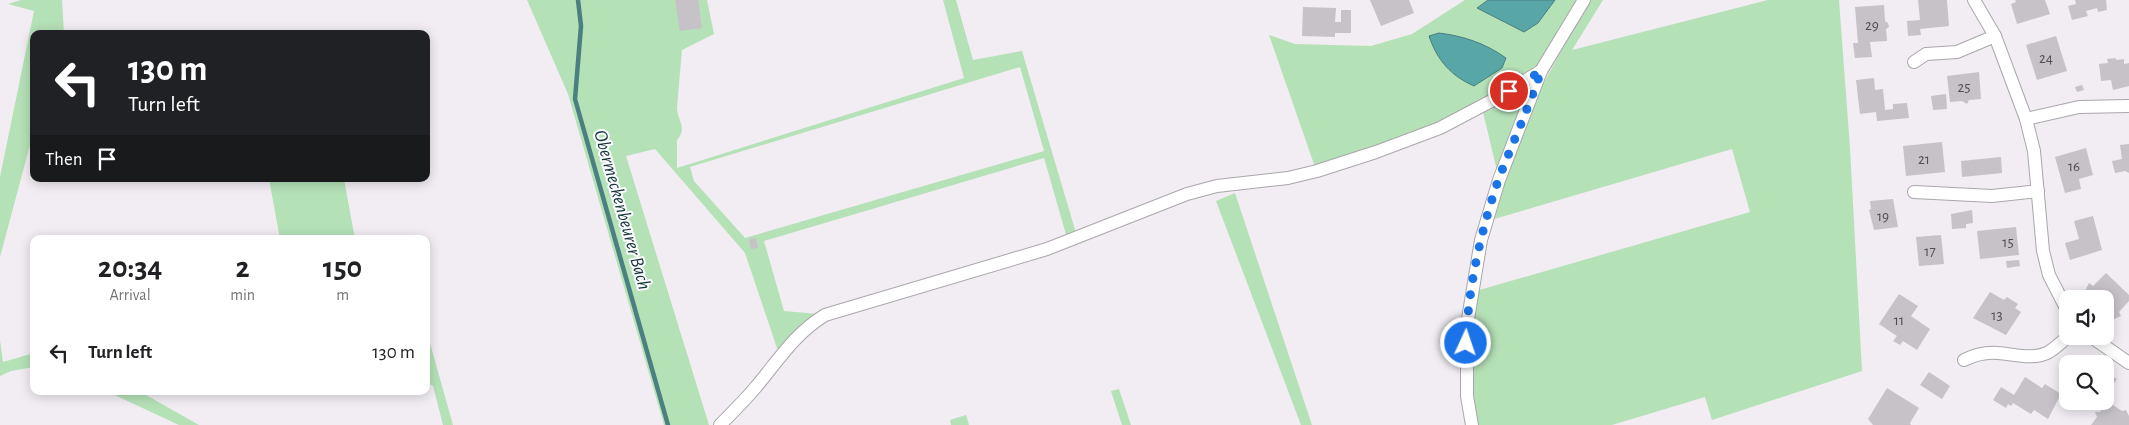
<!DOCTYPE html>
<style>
:root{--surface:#fff;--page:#f2f2f2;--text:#202124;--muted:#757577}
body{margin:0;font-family:"Alegreya Sans",sans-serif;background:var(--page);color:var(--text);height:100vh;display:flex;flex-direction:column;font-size:19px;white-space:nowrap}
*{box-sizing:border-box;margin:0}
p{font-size:16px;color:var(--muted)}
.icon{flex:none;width:28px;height:28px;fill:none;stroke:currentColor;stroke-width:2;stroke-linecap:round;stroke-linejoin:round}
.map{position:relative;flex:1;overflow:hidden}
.drawer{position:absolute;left:30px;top:235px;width:400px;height:160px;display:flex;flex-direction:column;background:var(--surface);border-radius:10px;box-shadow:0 2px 12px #0003}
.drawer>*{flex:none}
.top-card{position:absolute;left:30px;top:30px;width:400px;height:152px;border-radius:10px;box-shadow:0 2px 12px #0003;background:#202124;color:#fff;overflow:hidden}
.fabs{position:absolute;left:2059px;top:290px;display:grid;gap:10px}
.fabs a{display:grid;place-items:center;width:55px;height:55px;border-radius:10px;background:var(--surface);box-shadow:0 2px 12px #0003;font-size:25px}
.pin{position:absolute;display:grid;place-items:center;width:42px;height:42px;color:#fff;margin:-21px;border:2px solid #fff;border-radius:50%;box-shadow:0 1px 5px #0007}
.me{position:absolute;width:55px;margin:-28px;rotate:3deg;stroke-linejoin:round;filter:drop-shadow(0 0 4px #0008)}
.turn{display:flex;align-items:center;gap:18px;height:105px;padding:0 15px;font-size:22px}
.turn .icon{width:65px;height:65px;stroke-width:2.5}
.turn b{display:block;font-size:35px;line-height:42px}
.then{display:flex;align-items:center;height:48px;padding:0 15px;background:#0003;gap:10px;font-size:19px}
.eta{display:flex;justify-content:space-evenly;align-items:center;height:85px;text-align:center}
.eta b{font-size:30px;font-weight:600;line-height:35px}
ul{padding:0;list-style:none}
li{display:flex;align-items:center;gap:15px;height:65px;padding:0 15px}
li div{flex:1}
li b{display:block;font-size:19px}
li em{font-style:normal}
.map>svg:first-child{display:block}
.green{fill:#b5e1b7;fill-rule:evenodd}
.water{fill:#58a6a6;stroke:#4a8080}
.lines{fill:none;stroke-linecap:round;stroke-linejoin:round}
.stream{stroke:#4a8080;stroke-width:4.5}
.building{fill:#c6c2c8}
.street-casing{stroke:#aaa6ac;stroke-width:14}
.street{stroke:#fff;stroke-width:12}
.route{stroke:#1a73e8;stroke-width:9;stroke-dasharray:0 16.2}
.labels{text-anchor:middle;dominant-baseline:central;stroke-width:4;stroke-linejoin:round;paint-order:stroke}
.number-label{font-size:15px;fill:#504e51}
.water-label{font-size:19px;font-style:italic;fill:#123838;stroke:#fdfbff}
</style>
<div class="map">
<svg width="2129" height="425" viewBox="0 0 2129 425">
<rect width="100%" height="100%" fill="#f1edf3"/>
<g class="green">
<polygon points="21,0 62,0 64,34 34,34 34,130 0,257 0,177 34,11 8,4"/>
<path d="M527,0H707L714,34L682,50L677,107C677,120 688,128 677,140V168L964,78L943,0H956L973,60L1022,51L1076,233L1067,238L1044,158L764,241L784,311L818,314L778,351L745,253L655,149L626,156L709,425H664L568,94ZM1020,67L1044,151L745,238L694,181L690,167Z"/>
<polygon points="1465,0 1579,0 1534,70 1495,93 1424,130 1315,167 1269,35 1295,44 1371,46 1412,34"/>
<polygon points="1589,0 1603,0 1572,50 1768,0 1839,0 1850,148 1862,371 1712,420 1705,397 1612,425 1477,425 1471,384 1470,355 1476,291 1750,212 1732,149 1491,220 1516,144 1542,86"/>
<polygon points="1522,89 1531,94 1497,171 1483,112"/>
<polygon points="269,179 344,179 355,239 280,239"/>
<polygon points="1235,193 1312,425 1301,425 1216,201"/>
<polygon points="428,336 453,425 443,425 433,386 426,383 426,337"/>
<polygon points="0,340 3,362 34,353 34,367 11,371 0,376"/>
<polygon points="1119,389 1131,425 1122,425 1111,391"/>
<polygon points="106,391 139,391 199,425 179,425"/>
<polygon points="966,415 969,425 951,425 950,420"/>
</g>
<g class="water">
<polygon points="1488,0 1555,0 1538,23 1524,32 1477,8"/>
<path d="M1439,33C1463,36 1485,43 1506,58L1502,68L1474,86C1451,76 1437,60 1429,36Z"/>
</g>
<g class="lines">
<polyline class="stream" points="578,0 581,26 575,99 668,425"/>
</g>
<g class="building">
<polygon points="675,0 698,0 702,28 680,31"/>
<polygon points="1370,0 1409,0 1414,13 1381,26"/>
<polygon points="1918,0 1947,0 1949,26 1920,29 1921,35 1908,36 1907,21 1920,20"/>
<polygon points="2015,0 2045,0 2050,14 2017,24 2011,4 2016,2"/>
<polygon points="2075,0 2106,0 2107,10 2098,12 2097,8 2086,11 2088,16 2072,20 2068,6 2076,4"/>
<polygon points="1884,5 1885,21 1888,23 1889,27 1886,29 1887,41 1870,42 1872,57 1855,58 1853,43 1858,43 1855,7"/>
<polygon points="1303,7 1336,8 1335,22 1341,22 1341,10 1351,10 1351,33 1335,33 1335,37 1302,36"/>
<polygon points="2056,36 2067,71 2037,80 2026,45"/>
<polygon points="2116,58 2116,60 2124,59 2124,64 2129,63 2129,86 2113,90 2111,80 2101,81 2099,64 2108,63 2107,59"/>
<polygon points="1979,72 1981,99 1969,100 1967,104 1962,101 1950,102 1947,76"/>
<polygon points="1874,78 1875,90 1883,89 1885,110 1893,109 1893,104 1907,103 1909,118 1877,121 1876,112 1860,114 1856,80"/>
<polygon points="2082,85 2084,90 2077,92 2075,87"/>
<polygon points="1946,94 1947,109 1933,110 1931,96"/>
<polygon points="1942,142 1945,172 1906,176 1903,146"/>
<polygon points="2129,144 2129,173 2125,171 2115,173 2112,161 2122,159 2120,145"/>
<polygon points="2086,148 2093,175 2079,179 2081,189 2065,193 2055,157"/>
<polygon points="2001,157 2002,173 1962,177 1961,161"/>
<polygon points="1893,199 1898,227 1874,230 1869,210 1871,209 1870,201"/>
<polygon points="1972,210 1973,223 1966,224 1966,228 1952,229 1951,214"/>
<polygon points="2093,216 2102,250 2070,260 2065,243 2079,239 2074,221"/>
<polygon points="2016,227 2019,255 1980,259 1977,231"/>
<polygon points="1941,235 1944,264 1919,266 1916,237"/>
<polygon points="756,238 758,248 751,249 749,239"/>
<polygon points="2019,260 2020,266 2007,268 2006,261"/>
<polygon points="2106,273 2129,295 2129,301 2119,312 2121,316 2110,321 2105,316 2105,299 2087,299 2083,295 2089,283 2093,286"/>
<polygon points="1990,292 2004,300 2007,297 2018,304 2015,308 2021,312 2006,335 1973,318"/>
<polygon points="1899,294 1918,306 1911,316 1930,329 1917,350 1903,341 1900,345 1893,341 1897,336 1879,324"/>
<polygon points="1929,372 1950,386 1942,399 1920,385"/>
<polygon points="2105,372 2117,379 2109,391 2105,388"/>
<polygon points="2025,377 2042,388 2045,384 2061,394 2048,419 2034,410 2031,414 2013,403 2011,406 2008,404 2006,408 1993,400 2001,387 2014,395"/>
<polygon points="1887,388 1919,408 1910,423 1911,425 1873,425 1868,419"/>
<polygon points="2107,401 2122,411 2126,410 2129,416 2129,425 2091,425 2097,417 2095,412 2100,412"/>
</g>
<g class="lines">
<defs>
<g id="street">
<polyline points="1974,0 1995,36 2026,119 2034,151 2043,251 2049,275 2068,312"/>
<polyline points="1914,62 1926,54 1957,52 1995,36"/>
<polyline points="2026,119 2079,107 2129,106"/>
<polyline points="1914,192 1992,196 2038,191"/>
<polyline points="2090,336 2129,363"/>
<path d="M1964,360C1974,355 1987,352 1998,353C2014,354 2031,360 2047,353C2055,349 2062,341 2069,336"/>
<path d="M720,425C732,413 744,401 755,388C778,361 793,335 825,315L1047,249L1187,194L1217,186L1288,178L1317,171L1376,152L1440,128L1495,99L1541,71"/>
<polyline points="1472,425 1467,396 1467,325 1481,240 1499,180 1541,71 1584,0"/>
</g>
</defs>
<use href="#street" class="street-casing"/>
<use href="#street" class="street"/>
</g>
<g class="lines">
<path class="route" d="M1466,343C1468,288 1481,230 1499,178C1513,142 1529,107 1541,71L1509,91"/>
</g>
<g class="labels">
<g class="number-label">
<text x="1872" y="25">29</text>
<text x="2046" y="58">24</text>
<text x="1964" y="87">25</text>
<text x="1924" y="159">21</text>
<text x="2074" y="166">16</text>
<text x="1883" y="216">19</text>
<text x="2008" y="242">15</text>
<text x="1930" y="251">17</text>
<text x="1997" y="315">13</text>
<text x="1899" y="320">11</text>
</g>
<g class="water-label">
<text transform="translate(622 210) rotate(74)">Obermeckenbeurer Bach</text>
</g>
</g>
</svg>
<div class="fabs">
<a><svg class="icon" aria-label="sound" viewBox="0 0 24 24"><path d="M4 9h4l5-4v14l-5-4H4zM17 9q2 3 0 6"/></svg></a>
<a><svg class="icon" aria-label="search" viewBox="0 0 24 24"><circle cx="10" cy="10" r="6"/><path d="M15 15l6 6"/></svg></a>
</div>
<div class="pin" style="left:1509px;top:91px;background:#d93025"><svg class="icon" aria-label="arrive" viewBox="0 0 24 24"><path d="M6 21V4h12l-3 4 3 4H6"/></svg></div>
<svg class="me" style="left:1466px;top:343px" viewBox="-20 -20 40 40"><circle r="17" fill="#1a73e8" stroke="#fff" stroke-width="3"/><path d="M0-11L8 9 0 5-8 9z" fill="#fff"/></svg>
<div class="top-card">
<div class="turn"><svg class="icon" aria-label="left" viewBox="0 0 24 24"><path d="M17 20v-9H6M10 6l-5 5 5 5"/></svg><div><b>130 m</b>Turn left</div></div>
<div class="then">Then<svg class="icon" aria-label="arrive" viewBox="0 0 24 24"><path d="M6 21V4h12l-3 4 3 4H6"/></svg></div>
</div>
<section class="drawer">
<div class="eta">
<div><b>20:34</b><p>Arrival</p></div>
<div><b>2</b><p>min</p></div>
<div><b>150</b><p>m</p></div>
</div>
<ul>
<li><svg class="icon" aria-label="left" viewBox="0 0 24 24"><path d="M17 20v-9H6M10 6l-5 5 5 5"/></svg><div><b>Turn left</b></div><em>130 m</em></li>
</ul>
</section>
</div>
